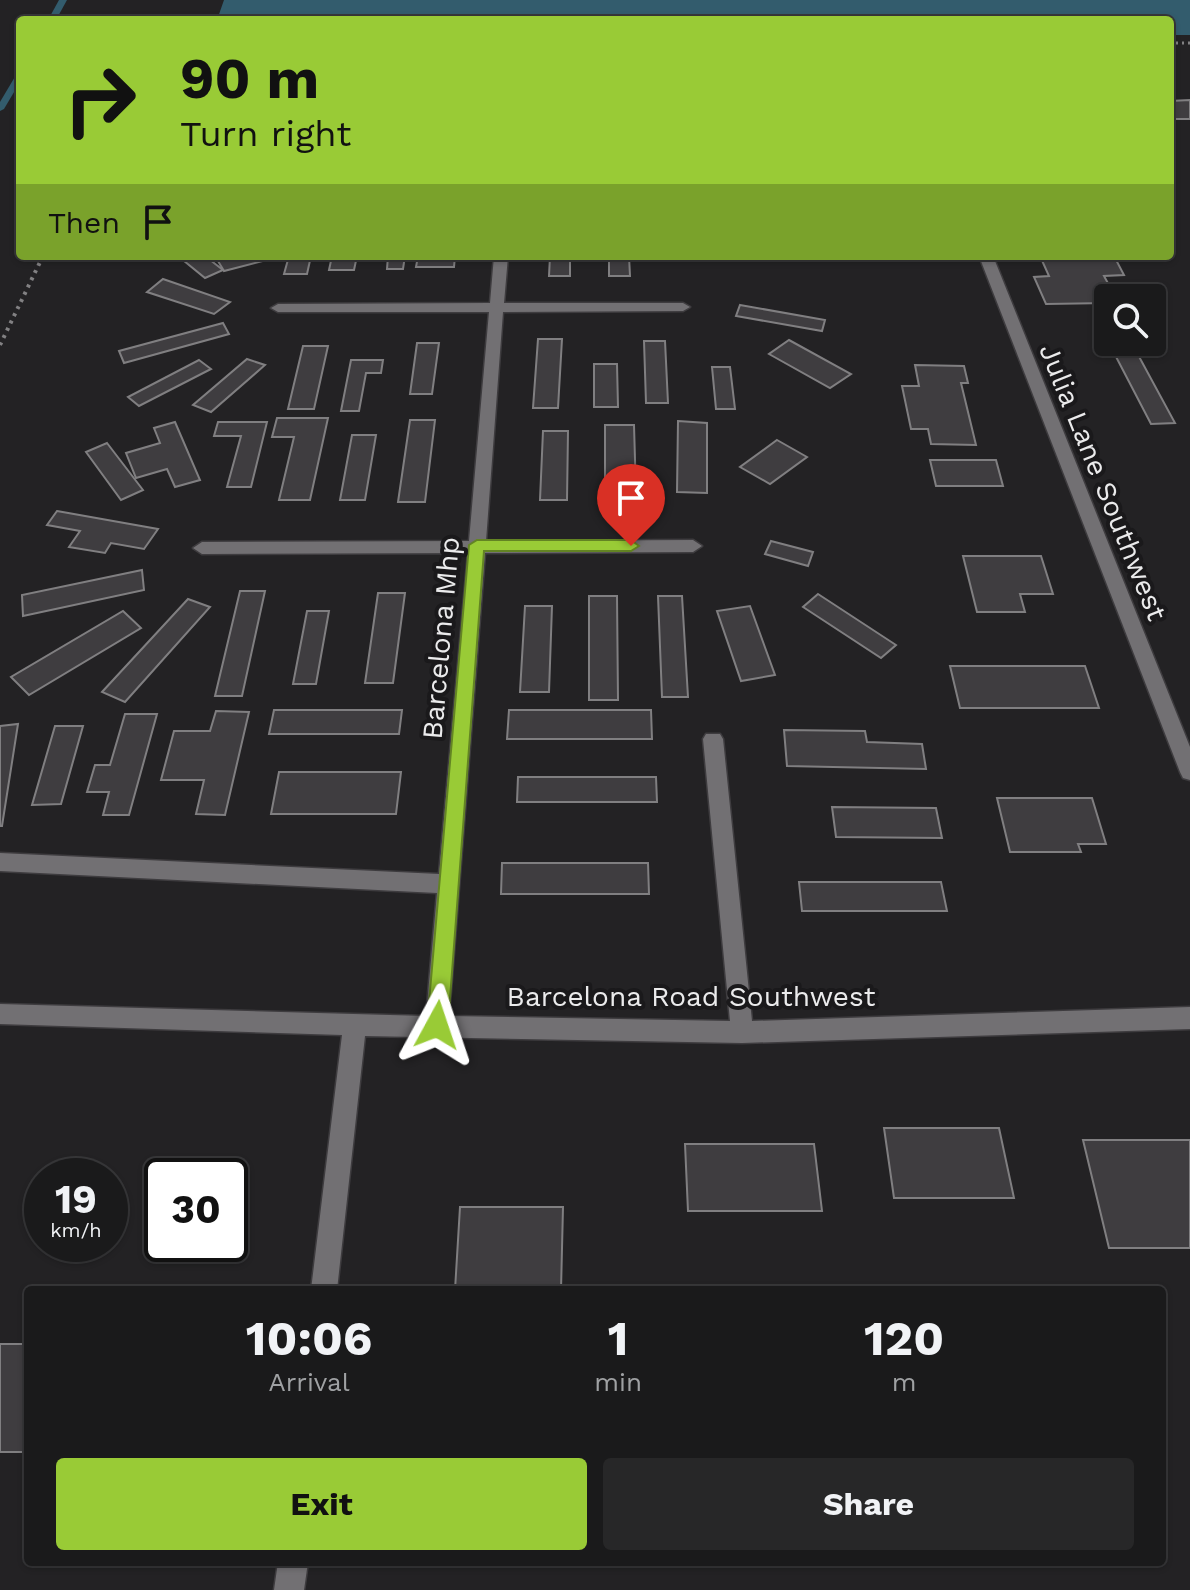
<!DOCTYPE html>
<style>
:root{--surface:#1a1a1b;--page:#272728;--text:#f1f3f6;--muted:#9fa1a3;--line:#38383a;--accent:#99cb36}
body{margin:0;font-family:"Work Sans",sans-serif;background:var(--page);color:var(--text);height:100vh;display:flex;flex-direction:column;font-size:30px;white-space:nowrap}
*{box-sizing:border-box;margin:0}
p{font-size:26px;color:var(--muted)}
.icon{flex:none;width:44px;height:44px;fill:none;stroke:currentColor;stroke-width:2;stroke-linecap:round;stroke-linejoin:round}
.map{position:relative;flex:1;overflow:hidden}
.panel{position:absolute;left:24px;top:1286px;width:1142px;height:280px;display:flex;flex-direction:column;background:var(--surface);border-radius:8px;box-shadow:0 2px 6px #0004,0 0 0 2px var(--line)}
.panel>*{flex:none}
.hud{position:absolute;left:16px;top:16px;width:1158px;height:244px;border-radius:8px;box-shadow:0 2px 6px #0004,0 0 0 2px var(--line);background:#99cb36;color:#111;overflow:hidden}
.fabs{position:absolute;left:1094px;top:284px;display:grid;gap:16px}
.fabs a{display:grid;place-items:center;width:72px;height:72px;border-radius:8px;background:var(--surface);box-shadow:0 2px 6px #0004,0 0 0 2px var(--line);font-size:40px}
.speed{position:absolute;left:24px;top:1158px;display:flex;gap:16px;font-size:40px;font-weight:700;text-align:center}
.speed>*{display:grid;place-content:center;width:104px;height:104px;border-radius:50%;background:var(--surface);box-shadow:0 2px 6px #0004,0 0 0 2px var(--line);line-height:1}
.speed small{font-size:20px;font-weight:400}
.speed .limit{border:4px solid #111;border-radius:12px;background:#fff;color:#111}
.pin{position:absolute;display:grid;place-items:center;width:68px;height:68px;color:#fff;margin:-82px -34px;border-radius:50% 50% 50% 0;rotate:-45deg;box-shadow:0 0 8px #0007}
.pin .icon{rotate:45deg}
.me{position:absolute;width:88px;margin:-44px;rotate:5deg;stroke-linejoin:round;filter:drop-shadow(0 0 6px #0008)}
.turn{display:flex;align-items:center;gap:28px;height:168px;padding:0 32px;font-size:36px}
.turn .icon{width:104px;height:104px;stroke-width:2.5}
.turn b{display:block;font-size:56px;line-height:68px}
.then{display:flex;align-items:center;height:76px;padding:0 32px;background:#0003;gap:16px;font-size:30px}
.eta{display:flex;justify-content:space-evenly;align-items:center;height:136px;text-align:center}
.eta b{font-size:48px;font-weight:700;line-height:56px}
.cta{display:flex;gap:16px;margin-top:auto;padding:16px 32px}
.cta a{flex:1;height:92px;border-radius:8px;background:var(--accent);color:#111;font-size:32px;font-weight:700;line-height:92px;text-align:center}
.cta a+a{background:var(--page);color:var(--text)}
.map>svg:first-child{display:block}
.water{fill:#335c6d}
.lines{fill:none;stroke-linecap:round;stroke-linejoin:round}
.stream{fill:#335c6d;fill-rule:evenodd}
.building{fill:#3f3d40;stroke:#807f81;stroke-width:2}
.street-casing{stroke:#3e3c3f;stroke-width:3}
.path-far1{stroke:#828183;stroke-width:3;stroke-dasharray:2 4;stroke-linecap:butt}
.path{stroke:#828183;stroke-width:4;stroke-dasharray:3 5;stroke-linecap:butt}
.street{fill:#727073;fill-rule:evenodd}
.route{fill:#99cb36;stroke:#638423;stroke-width:2}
.labels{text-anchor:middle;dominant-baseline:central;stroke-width:8;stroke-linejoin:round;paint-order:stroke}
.street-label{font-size:28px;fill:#ebebec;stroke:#1a191b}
</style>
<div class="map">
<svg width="1190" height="1590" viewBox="0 0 1190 1590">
<rect width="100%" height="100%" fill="#232224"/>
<polygon class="water" points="224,0 1190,0 1190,35 1170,35 1170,20 217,20"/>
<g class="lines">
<g class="stream">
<polygon points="59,0 67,0 56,20 48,20"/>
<polygon points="20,73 20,82 4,109 0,111 0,102 16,75"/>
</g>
</g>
<g class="building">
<polygon points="1190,100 1190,119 1171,119 1170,101"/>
<polygon points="178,256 205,256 223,270 205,278"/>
<polygon points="215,256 264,256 267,260 224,271"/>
<polygon points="289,256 311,256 307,274 284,274"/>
<polygon points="332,256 357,256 354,270 329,270"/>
<polygon points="388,256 405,256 403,269 387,269"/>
<polygon points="418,256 455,256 454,267 416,267"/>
<polygon points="550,256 570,256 570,276 549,276"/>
<polygon points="609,256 629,256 630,276 609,276"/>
<polygon points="1040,256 1114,256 1124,275 1104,276 1116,298 1108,298 1108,303 1046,304 1034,277 1049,276"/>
<polygon points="163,279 230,302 214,314 147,292"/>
<polygon points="740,305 825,320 822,331 736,316"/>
<polygon points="223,323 229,334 124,363 119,351"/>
<polygon points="538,339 562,339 558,408 533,408"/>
<polygon points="789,340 851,374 830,388 769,354"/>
<polygon points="644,341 665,341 668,403 646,403"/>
<polygon points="417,343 439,343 432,394 410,394"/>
<polygon points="303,346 328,346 314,409 288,409"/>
<polygon points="1113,351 1136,351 1175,423 1151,424"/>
<polygon points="247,359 265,365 211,412 193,405"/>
<polygon points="199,360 211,369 139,406 128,397"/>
<polygon points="351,360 383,360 381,373 366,373 359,411 341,411"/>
<polygon points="594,364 617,364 618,407 594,407"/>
<polygon points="915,365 964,366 968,383 961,383 976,445 931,444 928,429 911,429 902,386 919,386"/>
<polygon points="712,367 730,367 735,409 716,409"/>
<polygon points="277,418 328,418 310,500 279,500 294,437 272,437"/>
<polygon points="410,420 435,420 425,502 398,502"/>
<polygon points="678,421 707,423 707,493 677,492"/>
<polygon points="175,422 200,480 175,487 167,469 136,478 126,453 160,443 154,428"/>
<polygon points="218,422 267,422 251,487 227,487 241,436 214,436"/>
<polygon points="605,425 634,425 636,494 613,494 613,479 605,479"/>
<polygon points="543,431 568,431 567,500 540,500"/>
<polygon points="352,435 376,435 365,500 340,500"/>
<polygon points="777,440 807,457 770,484 740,467"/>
<polygon points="107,443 143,490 121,500 86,452"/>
<polygon points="930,460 996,460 1003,486 936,486"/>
<polygon points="57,511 158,529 144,549 111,543 105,553 69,547 80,531 47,525"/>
<polygon points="771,541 813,552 808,566 765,554"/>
<polygon points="963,556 1041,556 1053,594 1020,594 1025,612 977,612"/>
<polygon points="142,570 144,590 23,616 22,595"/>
<polygon points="240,591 265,591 242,696 215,696"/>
<polygon points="378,593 405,593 393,683 365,683"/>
<polygon points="818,594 896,645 881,658 803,607"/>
<polygon points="589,596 617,596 618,700 589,700"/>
<polygon points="658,596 682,596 688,697 662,697"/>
<polygon points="188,599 210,607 125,702 102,692"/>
<polygon points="525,606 552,606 549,692 520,692"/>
<polygon points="750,606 775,675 741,681 717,611"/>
<polygon points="123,611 141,628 29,695 11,677"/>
<polygon points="307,611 329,611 316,684 293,684"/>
<polygon points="950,666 1085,666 1099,708 960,708"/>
<polygon points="274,710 402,710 399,734 269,734"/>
<polygon points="509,710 651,710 652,739 507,739"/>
<polygon points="216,711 249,712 225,815 196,814 204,780 161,780 174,731 210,731"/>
<polygon points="125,714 157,714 129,815 103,815 109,792 87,792 95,765 110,765"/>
<polygon points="18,724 2,826 0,826 0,726"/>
<polygon points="55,726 83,726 61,804 32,805"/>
<polygon points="784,730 865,731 867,742 922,744 926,769 787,766"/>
<polygon points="279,772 401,772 396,814 271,814"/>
<polygon points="518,777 656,777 657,802 517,802"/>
<polygon points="997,798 1092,798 1106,844 1078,844 1081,852 1010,852"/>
<polygon points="832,807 936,808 942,838 836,837"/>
<polygon points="502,863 648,863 649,894 501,894"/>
<polygon points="799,882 941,882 947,911 802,911"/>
<polygon points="884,1128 999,1128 1014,1198 894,1198"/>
<polygon points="1083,1140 1190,1140 1190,1248 1109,1248"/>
<polygon points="685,1144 814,1144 822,1211 688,1211"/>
<polygon points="460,1207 563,1207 561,1290 455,1290"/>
<rect x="0" y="1344" width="28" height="108"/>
</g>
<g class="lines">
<defs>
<g id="street">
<polygon points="494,256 508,256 504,303 683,303 690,307 683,311 503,312 486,541 693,540 702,546 693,552 485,553 449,1016 730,1021 703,739 706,734 720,734 723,739 752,1021 1190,1007 1190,1029 742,1043 365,1036 337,1290 311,1290 342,1035 0,1024 0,1004 426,1016 437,893 0,871 0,853 439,874 468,553 202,554 193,548 202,542 469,541 489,312 278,312 271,308 278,304 490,303"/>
<polygon points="979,256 993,256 1190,747 1190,780 1183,778 1180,772"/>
<polygon points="278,1562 308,1562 304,1590 274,1590"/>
</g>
</defs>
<use href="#street" class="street-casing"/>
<g class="path-far1">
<polyline points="1170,43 1190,43"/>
<polyline points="41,260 43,256"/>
</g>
<polyline class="path" points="0,345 42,258"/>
<use href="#street" class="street"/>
</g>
<polygon class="route" points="477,540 631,540 639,546 631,551 484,551 448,1025 445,1031 437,1034 430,1031 427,1025 469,545"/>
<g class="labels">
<g class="street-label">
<text transform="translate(1103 482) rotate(68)">Julia Lane Southwest</text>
<text transform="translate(441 638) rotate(-85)">Barcelona Mhp</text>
<text x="691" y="996">Barcelona Road Southwest</text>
</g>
</g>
</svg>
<div class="fabs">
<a><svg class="icon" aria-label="search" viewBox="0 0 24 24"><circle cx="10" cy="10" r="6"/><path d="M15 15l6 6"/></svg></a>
</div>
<div class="speed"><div>19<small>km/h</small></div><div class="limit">30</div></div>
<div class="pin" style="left:631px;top:546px;background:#d93025"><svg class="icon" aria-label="arrive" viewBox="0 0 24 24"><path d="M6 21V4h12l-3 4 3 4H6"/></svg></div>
<svg class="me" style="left:437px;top:1025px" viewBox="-20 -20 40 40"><path d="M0-17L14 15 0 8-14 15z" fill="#99cb36" stroke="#fff" stroke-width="4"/></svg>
<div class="hud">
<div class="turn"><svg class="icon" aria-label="right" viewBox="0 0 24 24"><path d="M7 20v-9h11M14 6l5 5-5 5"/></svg><div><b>90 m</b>Turn right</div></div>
<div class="then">Then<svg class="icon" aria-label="arrive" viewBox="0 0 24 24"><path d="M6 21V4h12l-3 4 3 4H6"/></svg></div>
</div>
<section class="panel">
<div class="eta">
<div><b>10:06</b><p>Arrival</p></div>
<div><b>1</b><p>min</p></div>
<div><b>120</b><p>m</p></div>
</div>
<div class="cta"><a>Exit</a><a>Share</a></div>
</section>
</div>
